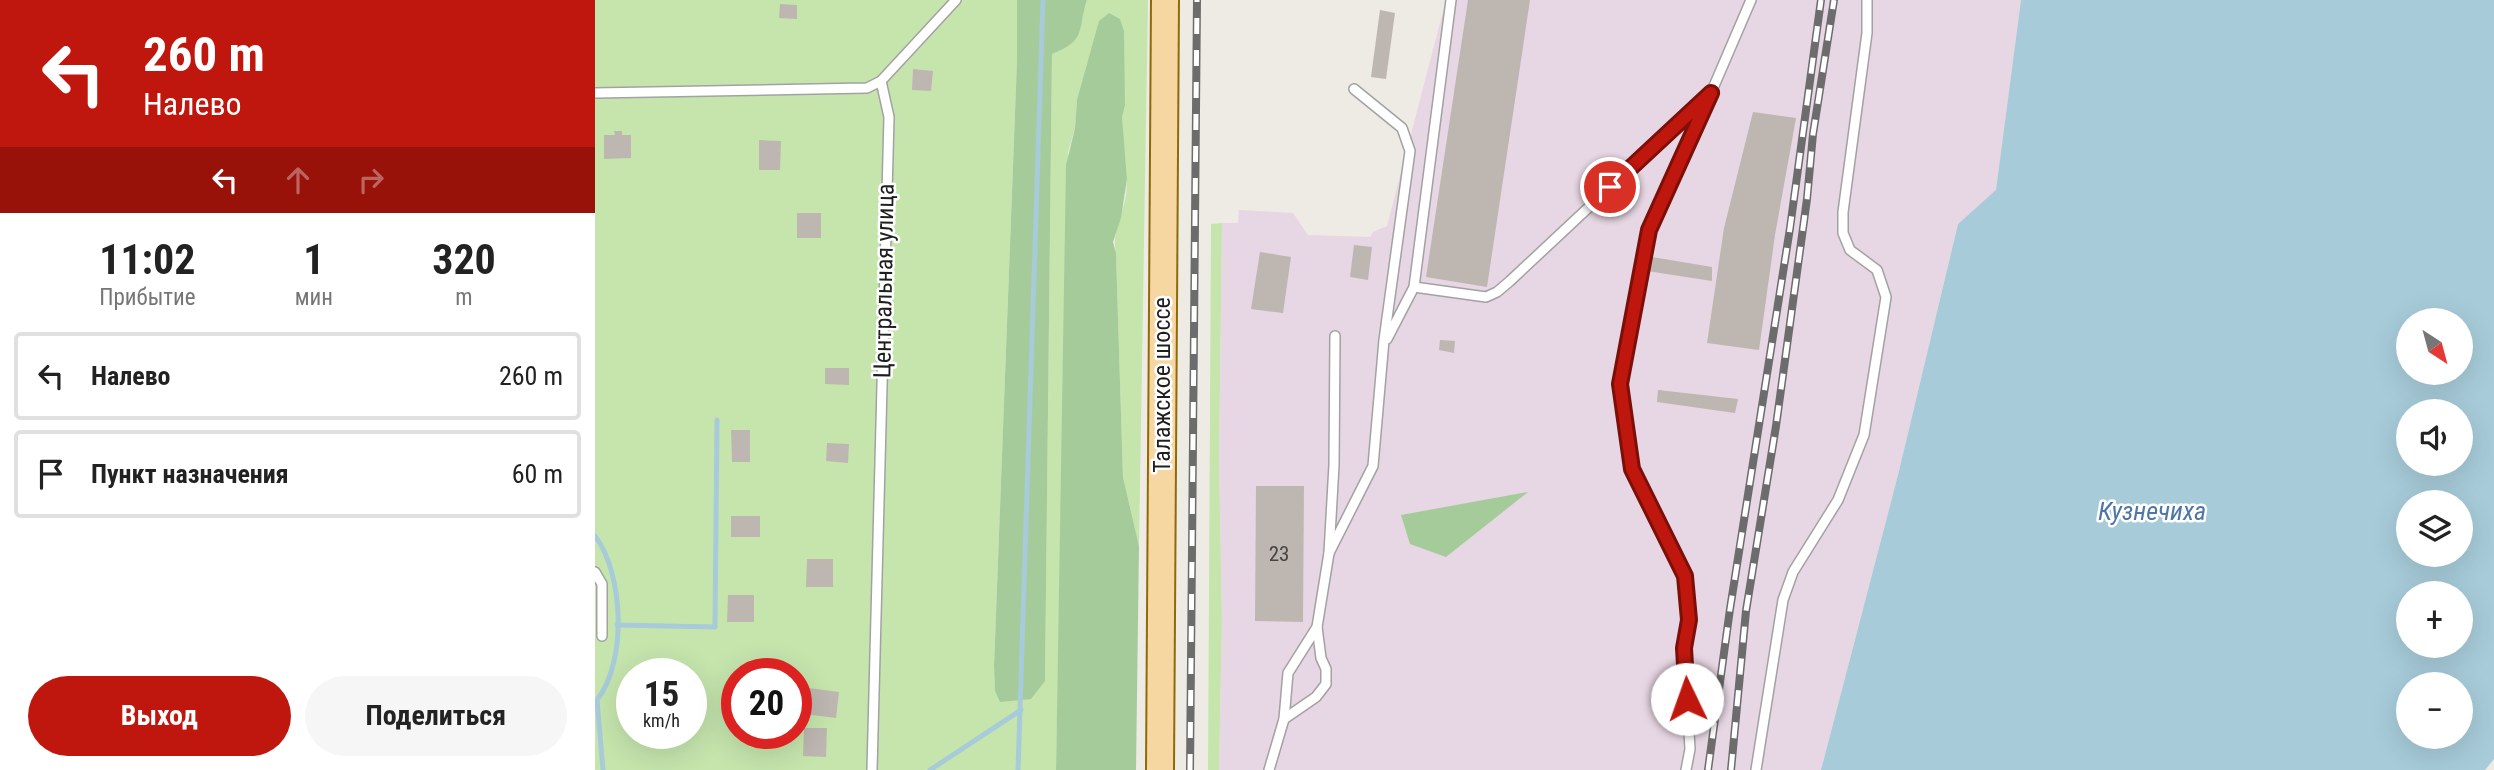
<!DOCTYPE html>
<html lang="ru">
<meta charset="utf-8">
<style>
:root{--surface:#fff;--page:#f6f6f6;--text:#222;--muted:#767676;--line:#e0e0e0;--accent:#bf170d}
body{margin:0;font-family:"Roboto Condensed",sans-serif;background:var(--page);color:var(--text);height:100vh;display:flex;flex-direction:column;font-size:26px;white-space:nowrap}
*{box-sizing:border-box;margin:0}
p{font-size:23px;color:var(--muted)}
.icon{flex:none;width:38px;height:38px;fill:none;stroke:currentColor;stroke-width:2;stroke-linecap:round;stroke-linejoin:round}
.map{position:relative;flex:1;overflow:hidden}
.side{display:flex;flex-direction:column;background:var(--surface);width:595px}
.side>*{flex:none}
.top-card{background:#bf170d;color:#fff;overflow:hidden}
.needle{width:46px;rotate:144deg}
.tools{position:absolute;left:1801px;top:308px;display:grid;gap:14px}
.tools a{display:grid;place-items:center;width:77px;height:77px;border-radius:50%;background:var(--surface);box-shadow:0 7px 28px #0002;font-size:35px}
.speed{position:absolute;left:21px;top:658px;display:flex;gap:14px;font-size:35px;font-weight:700;text-align:center}
.speed>*{display:grid;place-content:center;width:91px;height:91px;border-radius:50%;background:var(--surface);box-shadow:0 7px 28px #0002;line-height:1}
.speed small{font-size:18px;font-weight:400}
.speed .limit{border:10px solid #d22;background:#fff;color:#111}
.pin{position:absolute;display:grid;place-items:center;width:60px;height:60px;color:#fff;margin:-30px;border:4px solid #fff;border-radius:50%;box-shadow:0 2px 7px #0007}
.me{position:absolute;width:77px;margin:-38px;rotate:357deg;stroke-linejoin:round;filter:drop-shadow(0 0 5px #0008)}
.turn{display:flex;align-items:center;gap:24px;height:147px;padding:0 28px;font-size:32px}
.turn .icon{width:91px;height:91px;stroke-width:2.5}
.turn b{display:block;font-size:49px;line-height:60px}
.lanes{display:flex;align-items:center;height:66px;padding:0 28px;background:#0003;justify-content:center;gap:35px;direction:ltr}
.lanes .off{opacity:.35}
.eta{display:flex;justify-content:space-evenly;align-items:center;height:119px;text-align:center}
.eta b{font-size:42px;font-weight:700;line-height:49px}
.cta{display:flex;gap:14px;margin-top:auto;padding:14px 28px}
.cta a{flex:1;height:80px;border-radius:42px;background:var(--accent);color:#fff;font-size:28px;font-weight:700;line-height:80px;text-align:center}
.cta a+a{background:var(--page);color:var(--text)}
ul{padding:0;list-style:none}
li{display:flex;align-items:center;gap:21px;height:88px;margin:0 14px 10px;padding:0 14px;border:4px solid var(--line);border-radius:7px}
li div{flex:1}
li b{display:block;font-size:26px}
li em{font-style:normal}
main{display:flex;flex:1;min-height:0}
.map>svg:first-child{display:block}
.industrial{fill:#e7d6e3}
.grass{fill:#c5e5ad;fill-rule:evenodd}
.forest{fill:#a6cb9b}
.water{fill:#a7cbd9;fill-rule:evenodd}
.lines{fill:none;stroke-linecap:round;stroke-linejoin:round}
.stream{stroke:#a7cbd9;stroke-width:5}
.building{fill:#beb7b1}
.lane-casing{stroke:#a2a2a2;stroke-width:12}
.primary-casing{stroke:#8e6a09;stroke-width:30}
.lane{stroke:#fff;stroke-width:9}
.primary{stroke:#f6d6a1;stroke-width:26}
.rail-casing{stroke:#6c6c6c;stroke-width:8}
.rail{stroke:#fff;stroke-width:5;stroke-dasharray:16;stroke-linecap:butt}
.route-casing{stroke:#7c0f08;stroke-width:18}
.route{stroke:#bf170d;stroke-width:12}
.labels{text-anchor:middle;dominant-baseline:central;stroke-width:5;stroke-linejoin:round;paint-order:stroke}
.number-label{font-size:21px;fill:#464443}
.street-label{font-size:24px;fill:#1e1e1e;stroke:#fff}
.water-label{font-size:26px;font-style:italic;fill:#5076a7;stroke:#fff}
</style>
<main>
<section class="side">
<div class="top-card">
<div class="turn"><svg class="icon" aria-label="left" viewBox="0 0 24 24"><path d="M17 20v-9H6M10 6l-5 5 5 5"/></svg><div><b>260 m</b>Налево</div></div>
<div class="lanes"><svg class="icon" aria-label="left" viewBox="0 0 24 24"><path d="M17 20v-9H6M10 6l-5 5 5 5"/></svg><svg class="icon off" aria-label="ahead" viewBox="0 0 24 24"><path d="M12 20V5M6 11l6-6 6 6"/></svg><svg class="icon off" aria-label="right" viewBox="0 0 24 24"><path d="M7 20v-9h11M14 6l5 5-5 5"/></svg></div>
</div>
<div class="eta">
<div><b>11:02</b><p>Прибытие</p></div>
<div><b>1</b><p>мин</p></div>
<div><b>320</b><p>m</p></div>
</div>
<ul>
<li><svg class="icon" aria-label="left" viewBox="0 0 24 24"><path d="M17 20v-9H6M10 6l-5 5 5 5"/></svg><div><b>Налево</b></div><em>260 m</em></li>
<li><svg class="icon" aria-label="arrive" viewBox="0 0 24 24"><path d="M6 21V4h12l-3 4 3 4H6"/></svg><div><b>Пункт назначения</b></div><em>60 m</em></li>
</ul>
<div class="cta"><a>Выход</a><a>Поделиться</a></div>
</section>
<div class="map">
<svg width="1899" height="770" viewBox="0 0 1899 770">
<rect width="100%" height="100%" fill="#eeebe4"/>
<polygon class="industrial" points="851,0 1426,0 1401,191 1363,224 1303,475 1226,770 624,770 627,619 624,463 627,223 643,223 644,210 698,213 713,235 775,237 778,232 792,226"/>
<g class="grass">
<path d="M0,0H422V60L399,666L400,691L450,680L457,54C483,45 485,22 492,0H553L544,546L528,477L521,253C516,234 528,215 531,195C534,170 527,145 527,120C527,111 529,103 528,93L482,100L480,128L473,152L461,770H0ZM37,674H96V733H37ZM142,674H201V733H142Z"/>
<polygon points="627,223 624,463 627,619 624,770 613,770 616,224"/>
</g>
<g class="forest">
<path d="M422,0H492C482,31 492,40 457,54L450,681L436,699L405,702L400,691L399,666L422,60Z"/>
<polygon points="514,13 525,19 529,31 530,105 527,117 532,179 526,218 518,242 521,253 528,477 544,546 541,770 461,770 471,165 480,128 482,100 504,21"/>
<polygon points="933,492 851,557 815,544 806,515"/>
</g>
<path class="water" d="M1426,0H1899V759L1890,770H1226L1303,475L1363,224L1401,190ZM1813,320H1866V373H1813ZM1813,411H1866V464H1813ZM1813,502H1866V555H1813ZM1813,593H1866V646H1813ZM1813,684H1866V737H1813Z"/>
<g class="lines">
<g class="stream">
<path d="M0,536C29,574 32,662 2,700L8,770"/>
<polyline points="22,625 120,627 122,420"/>
<polyline points="335,770 426,710"/>
<polyline points="423,770 448,0"/>
</g>
</g>
<g class="building">
<polygon points="873,0 935,0 892,287 831,277"/>
<polygon points="185,4 202,5 202,19 184,18"/>
<polygon points="785,10 800,13 791,79 776,77"/>
<polygon points="318,69 338,71 336,91 317,90"/>
<polygon points="1158,112 1201,118 1180,235 1164,350 1112,343 1129,228"/>
<polygon points="19,131 27,131 27,135 36,135 36,158 9,159 9,135 20,135"/>
<polygon points="164,140 186,141 185,170 164,170"/>
<rect x="202" y="213" width="24" height="25"/>
<polygon points="759,245 777,247 773,280 755,277"/>
<polygon points="665,252 696,257 688,313 656,309"/>
<polygon points="1057,257 1117,267 1117,281 1052,271"/>
<polygon points="845,340 860,341 859,353 844,350"/>
<polygon points="230,368 254,368 254,385 230,384"/>
<polygon points="1063,390 1143,399 1140,413 1062,402"/>
<polygon points="136,430 155,430 155,462 137,462"/>
<polygon points="232,443 254,444 253,463 231,461"/>
<polygon points="661,486 709,486 708,622 660,621"/>
<rect x="136" y="516" width="29" height="21"/>
<polygon points="212,559 238,559 238,587 211,587"/>
<polygon points="133,595 159,595 159,622 132,622"/>
<polygon points="96,685 103,685 102,717 96,717"/>
<polygon points="206,687 244,692 241,718 202,713"/>
<polygon points="209,728 232,728 231,757 208,756"/>
</g>
<g class="lines">
<defs>
<g id="lane">
<polyline points="286,81 361,0"/>
<polyline points="0,93 272,88 286,81 294,117 277,770"/>
<polyline points="819,287 891,297 902,292 915,281 1116,93 1156,0"/>
<polyline points="792,339 819,287 856,0"/>
<polyline points="734,553 778,466 789,340 815,151 807,128 759,89"/>
<polyline points="0,572 7,584 7,636"/>
<polyline points="689,719 721,697 731,684 731,669 726,658 722,627"/>
<polyline points="674,770 689,719 693,673 722,627 734,553 739,465 740,336"/>
<polyline points="1091,770 1095,749 1089,648 1094,620 1090,576 1037,469 1025,384 1054,230 1116,93"/>
<polyline points="1161,770 1188,600 1198,572 1243,500 1269,435 1291,297 1282,270 1255,250 1248,233 1248,212 1272,33 1272,0"/>
</g>
<polyline id="primary" points="565,770 570,0"/>
</defs>
<use href="#lane" class="lane-casing"/>
<use href="#primary" class="primary-casing"/>
<use href="#lane" class="lane"/>
<use href="#primary" class="primary"/>
<defs>
<g id="rail">
<polyline points="595,770 602,0"/>
<polyline points="1113,770 1135,609 1195,228 1226,0"/>
<polyline points="1136,770 1151,611 1181,426 1212,199 1218,134 1239,0"/>
</g>
</defs>
<use href="#rail" class="rail-casing"/>
<use href="#rail" class="rail"/>
</g>
<g class="lines">
<defs>
<polyline id="route" points="1015,187 1116,93 1054,230 1025,384 1037,469 1090,576 1094,620 1089,648 1092,699"/>
</defs>
<use href="#route" class="route-casing"/>
<use href="#route" class="route"/>
</g>
<g class="labels">
<g class="number-label">
<text x="684" y="554">23</text>
</g>
<g class="street-label">
<text transform="translate(289 281) rotate(-89)">Центральная улица</text>
<text transform="translate(567 385) rotate(-90)">Талажское шоссе</text>
</g>
<g class="water-label">
<text x="1557" y="511">Кузнечиха</text>
</g>
</g>
</svg>
<div class="tools">
<a><svg class="needle" viewBox="-14 -14 28 28"><path d="M0-13l5 13h-10z" fill="#e53935"/><path d="M0 13l5-13h-10z" fill="#767676"/></svg></a>
<a><svg class="icon" aria-label="sound" viewBox="0 0 24 24"><path d="M4 9h4l5-4v14l-5-4H4zM17 9q2 3 0 6"/></svg></a>
<a><svg class="icon" aria-label="layers" viewBox="0 0 24 24"><path d="M12 4l9 5-9 5-9-5zM3 14l9 5 9-5"/></svg></a>
<a>+</a>
<a>−</a>
</div>
<div class="speed"><div>15<small>km/h</small></div><div class="limit">20</div></div>
<div class="pin" style="left:1015px;top:187px;background:#d93025"><svg class="icon" aria-label="arrive" viewBox="0 0 24 24"><path d="M6 21V4h12l-3 4 3 4H6"/></svg></div>
<svg class="me" style="left:1092px;top:699px" viewBox="-20 -20 40 40"><circle r="19" fill="#fff"/><path d="M0-13L10 11 0 6-10 11z" fill="#bf170d"/></svg>
</div>
</main>
